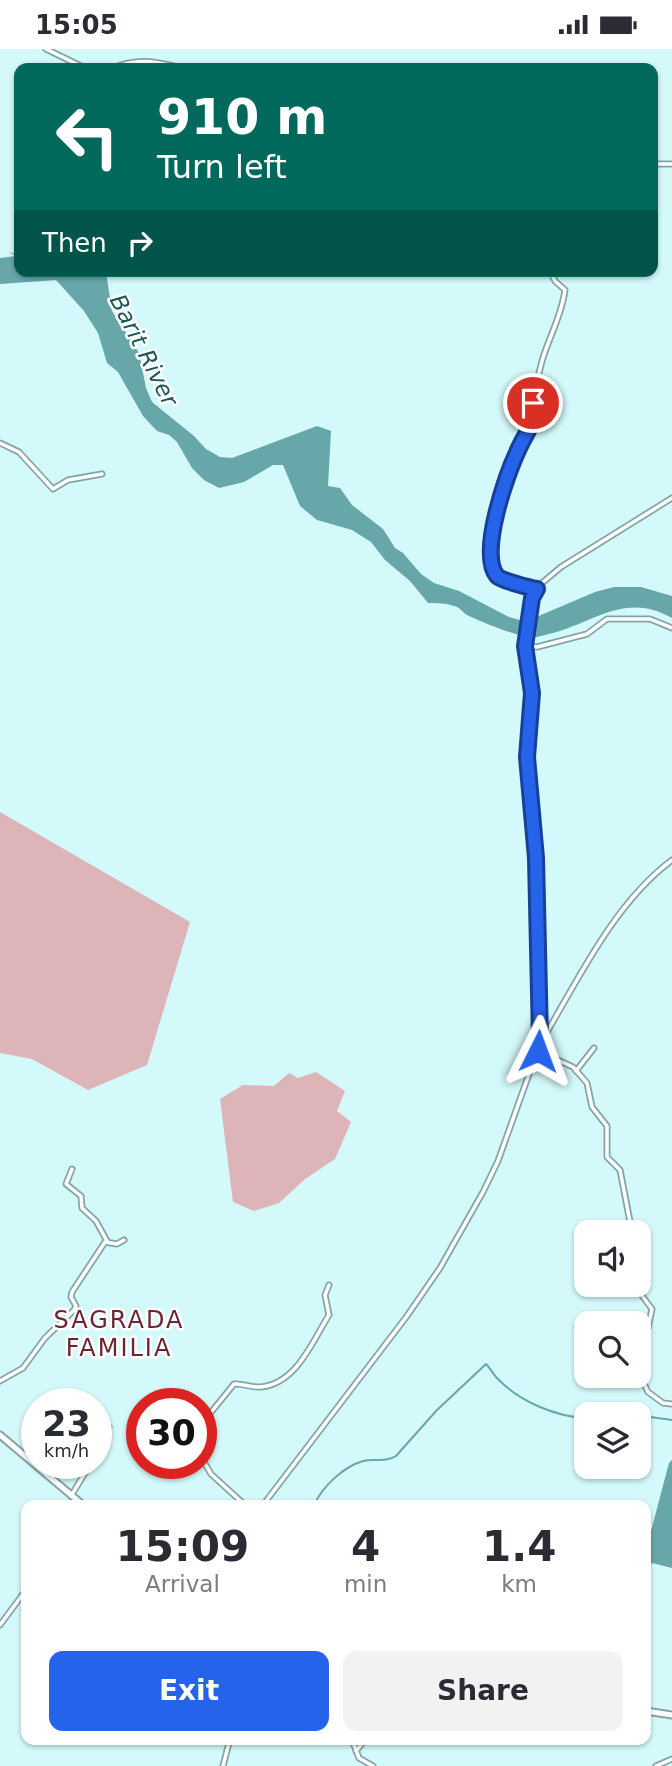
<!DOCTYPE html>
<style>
:root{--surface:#fff;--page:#f2f2f3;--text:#2b2b33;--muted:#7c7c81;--accent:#2563eb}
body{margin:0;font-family:"DejaVu Sans",sans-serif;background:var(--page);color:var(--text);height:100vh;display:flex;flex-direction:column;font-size:26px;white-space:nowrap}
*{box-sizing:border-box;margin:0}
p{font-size:23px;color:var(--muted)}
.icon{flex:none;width:38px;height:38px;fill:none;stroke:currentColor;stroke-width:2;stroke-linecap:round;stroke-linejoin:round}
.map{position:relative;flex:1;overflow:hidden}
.sheet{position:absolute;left:21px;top:1451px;width:630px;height:245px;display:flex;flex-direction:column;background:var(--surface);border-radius:14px;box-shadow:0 2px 5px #0004}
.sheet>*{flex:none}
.guide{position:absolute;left:14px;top:14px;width:644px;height:214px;border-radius:14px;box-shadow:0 2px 5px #0004;background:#00695c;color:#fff;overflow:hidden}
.tools{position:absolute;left:574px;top:1171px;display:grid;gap:14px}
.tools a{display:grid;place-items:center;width:77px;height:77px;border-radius:14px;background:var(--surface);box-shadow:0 2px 5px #0004;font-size:35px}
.speed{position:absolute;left:21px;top:1339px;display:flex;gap:14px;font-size:35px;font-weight:700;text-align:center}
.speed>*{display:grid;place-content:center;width:91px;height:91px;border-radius:50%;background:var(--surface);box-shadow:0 2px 5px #0004;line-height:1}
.speed small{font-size:18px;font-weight:400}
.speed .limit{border:10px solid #d22;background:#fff;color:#111}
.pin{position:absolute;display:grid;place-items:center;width:60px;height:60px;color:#fff;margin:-30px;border:4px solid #fff;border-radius:50%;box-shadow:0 2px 7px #0007}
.me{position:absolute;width:77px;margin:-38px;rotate:3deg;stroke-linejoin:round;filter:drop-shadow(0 0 5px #0008)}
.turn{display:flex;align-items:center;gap:24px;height:147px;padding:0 28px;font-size:32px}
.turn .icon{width:91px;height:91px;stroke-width:2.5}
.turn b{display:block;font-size:49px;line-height:60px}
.then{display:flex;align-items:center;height:66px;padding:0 28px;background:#0003;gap:14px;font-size:26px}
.eta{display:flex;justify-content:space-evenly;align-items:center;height:119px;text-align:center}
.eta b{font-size:42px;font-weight:700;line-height:49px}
.primary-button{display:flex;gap:14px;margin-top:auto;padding:14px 28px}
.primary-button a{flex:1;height:80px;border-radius:14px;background:var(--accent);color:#fff;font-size:28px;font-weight:700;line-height:80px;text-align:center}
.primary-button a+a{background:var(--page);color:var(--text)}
.status{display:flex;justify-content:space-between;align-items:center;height:49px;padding:0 35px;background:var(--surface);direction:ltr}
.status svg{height:19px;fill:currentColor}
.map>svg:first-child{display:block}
.green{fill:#ddb4b8}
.water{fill:#67a7aa}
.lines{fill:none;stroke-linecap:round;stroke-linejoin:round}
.stream{stroke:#67a7aa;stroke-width:2}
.street-casing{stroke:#83a5a6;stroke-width:7}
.secondary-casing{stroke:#83a5a6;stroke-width:9}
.street{stroke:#fff;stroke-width:3.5}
.secondary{stroke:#fff;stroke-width:5}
.route-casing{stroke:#184099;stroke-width:18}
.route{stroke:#2563eb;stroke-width:12}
.labels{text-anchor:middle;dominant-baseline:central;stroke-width:5;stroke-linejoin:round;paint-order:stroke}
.water-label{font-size:23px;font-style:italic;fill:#1f5759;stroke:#fff}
.quarter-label{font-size:24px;letter-spacing:2px;fill:#6b2533;stroke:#fff}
</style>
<div class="status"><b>15:05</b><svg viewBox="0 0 49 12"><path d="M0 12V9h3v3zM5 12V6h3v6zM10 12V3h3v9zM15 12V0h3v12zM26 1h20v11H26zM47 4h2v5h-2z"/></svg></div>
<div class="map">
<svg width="672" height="1717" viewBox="0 0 672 1717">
<rect width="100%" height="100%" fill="#d4f9fa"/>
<g class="green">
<polygon points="0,763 190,873 147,1016 88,1041 32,1010 0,1004"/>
<polygon points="316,1023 345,1042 337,1062 351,1073 335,1110 305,1130 279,1154 254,1162 233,1153 220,1050 243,1036 274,1037 289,1024 298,1029"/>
</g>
<g class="water">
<path d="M9,203L19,206V222L106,223L112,262L139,304L146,339L152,353L194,387L206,400L220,408L232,409L317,377L331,382L328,437L340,439L352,456L383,480L395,499L403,504L421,525L434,534L459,542L509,568L520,571L534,569L595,543L614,538H641L672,547V569C625,542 594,574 549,585C544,586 538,588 533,589C521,589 479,572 467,566C462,563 460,558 454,557C446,554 437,554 428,554L410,532L385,511L371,493L352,481L317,471L300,457L283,416H273L244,433L219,439L204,431L192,419L177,393L169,386L157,382L143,367L118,323L107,314L98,284L84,262L56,231L0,235V209L16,207Z"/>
<polygon points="672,1411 672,1519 652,1514 649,1519 646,1517 646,1501 669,1414"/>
</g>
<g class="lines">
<g class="stream">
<polyline points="629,1365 672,1371"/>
<path d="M314,1456C323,1437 343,1418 363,1412C375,1409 385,1414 396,1407L437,1361L486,1315C491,1320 494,1327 500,1332C521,1353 557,1368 586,1369"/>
</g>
<defs>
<g id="street">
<polyline points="46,0 85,19"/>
<path d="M113,19C138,8 157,13 183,19"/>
<polyline points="653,115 672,115"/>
<polyline points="0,394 19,403 53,440 68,431 102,425"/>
<path d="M537,540C530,539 500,531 497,527C478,505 507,424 519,399C523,390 530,380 533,370C534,365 533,359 533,354C535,340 538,326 542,312C549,288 562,266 565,241L555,232L550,222"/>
<polyline points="525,597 537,598 587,585 607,570 650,570 672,579"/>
<path d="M540,995C577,933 613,855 672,811"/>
<polyline points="538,1002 573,1018 587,1034 592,1058 607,1077 607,1108 620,1121 632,1183"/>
<polyline points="576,1022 594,999"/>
<polyline points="72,1120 66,1135 81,1147 82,1159 96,1172 107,1192"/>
<polyline points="634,1236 652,1260 640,1318 641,1328 648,1343 663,1354 672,1355"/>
<polyline points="0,1332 23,1319 45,1289 74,1261 76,1257 71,1248 72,1243 105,1193 117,1195 124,1191"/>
<path d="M201,1380L208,1367L234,1335C243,1334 251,1339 261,1338C297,1334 312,1293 329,1266L325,1246L329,1236"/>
<polyline points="96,1404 109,1378"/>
<polyline points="201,1408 211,1425 245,1456"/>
<polyline points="71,1447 91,1414"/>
<polyline points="263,1456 407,1267 440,1219 483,1143 498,1112 539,997 536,809 527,708 532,644 525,597 532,549 542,534 561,518 672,449"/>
<polyline points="0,1576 26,1541"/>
<polyline points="354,1696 359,1709 373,1717"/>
<polyline points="356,1702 366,1690"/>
<polyline points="223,1717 230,1690"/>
<polyline points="656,1717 672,1710"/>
</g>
<g id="secondary">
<polyline points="0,1386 83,1456"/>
<polyline points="646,1662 672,1666"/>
</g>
</defs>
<use href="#street" class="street-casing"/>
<use href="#secondary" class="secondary-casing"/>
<use href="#street" class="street"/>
<use href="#secondary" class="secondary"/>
</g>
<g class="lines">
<defs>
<path id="route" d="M533,354C533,359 534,365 533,370C530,380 523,390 519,399C507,424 478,505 497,527C500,531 530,539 537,540L532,549L525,597L532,644L527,708L536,809L540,989L538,1002"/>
</defs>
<use href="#route" class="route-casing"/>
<use href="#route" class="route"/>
</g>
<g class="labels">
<g class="water-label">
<text transform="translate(144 301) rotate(63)">Barit River</text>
</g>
<g class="quarter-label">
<text x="119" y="1271">SAGRADA<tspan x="119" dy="28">FAMILIA</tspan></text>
</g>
</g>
</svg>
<div class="tools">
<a><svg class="icon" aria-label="sound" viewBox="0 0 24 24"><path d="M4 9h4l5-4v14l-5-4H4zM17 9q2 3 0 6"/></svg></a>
<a><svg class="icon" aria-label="search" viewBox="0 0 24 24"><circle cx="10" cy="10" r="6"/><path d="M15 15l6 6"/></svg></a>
<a><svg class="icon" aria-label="layers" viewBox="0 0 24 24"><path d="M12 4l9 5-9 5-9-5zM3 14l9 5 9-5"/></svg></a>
</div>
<div class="speed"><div>23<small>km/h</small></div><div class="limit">30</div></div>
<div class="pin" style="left:533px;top:354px;background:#d93025"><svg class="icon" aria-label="arrive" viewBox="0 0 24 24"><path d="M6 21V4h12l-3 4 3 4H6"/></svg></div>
<svg class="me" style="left:538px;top:1002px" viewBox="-20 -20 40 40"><path d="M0-17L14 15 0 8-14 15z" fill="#2563eb" stroke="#fff" stroke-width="4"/></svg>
<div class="guide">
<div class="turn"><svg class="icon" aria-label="left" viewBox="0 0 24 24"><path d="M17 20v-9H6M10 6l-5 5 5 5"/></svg><div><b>910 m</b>Turn left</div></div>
<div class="then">Then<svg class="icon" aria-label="right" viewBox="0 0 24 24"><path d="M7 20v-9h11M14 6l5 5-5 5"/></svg></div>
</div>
<section class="sheet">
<div class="eta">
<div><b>15:09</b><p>Arrival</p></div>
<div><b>4</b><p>min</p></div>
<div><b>1.4</b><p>km</p></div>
</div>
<div class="primary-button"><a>Exit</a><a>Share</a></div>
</section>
</div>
